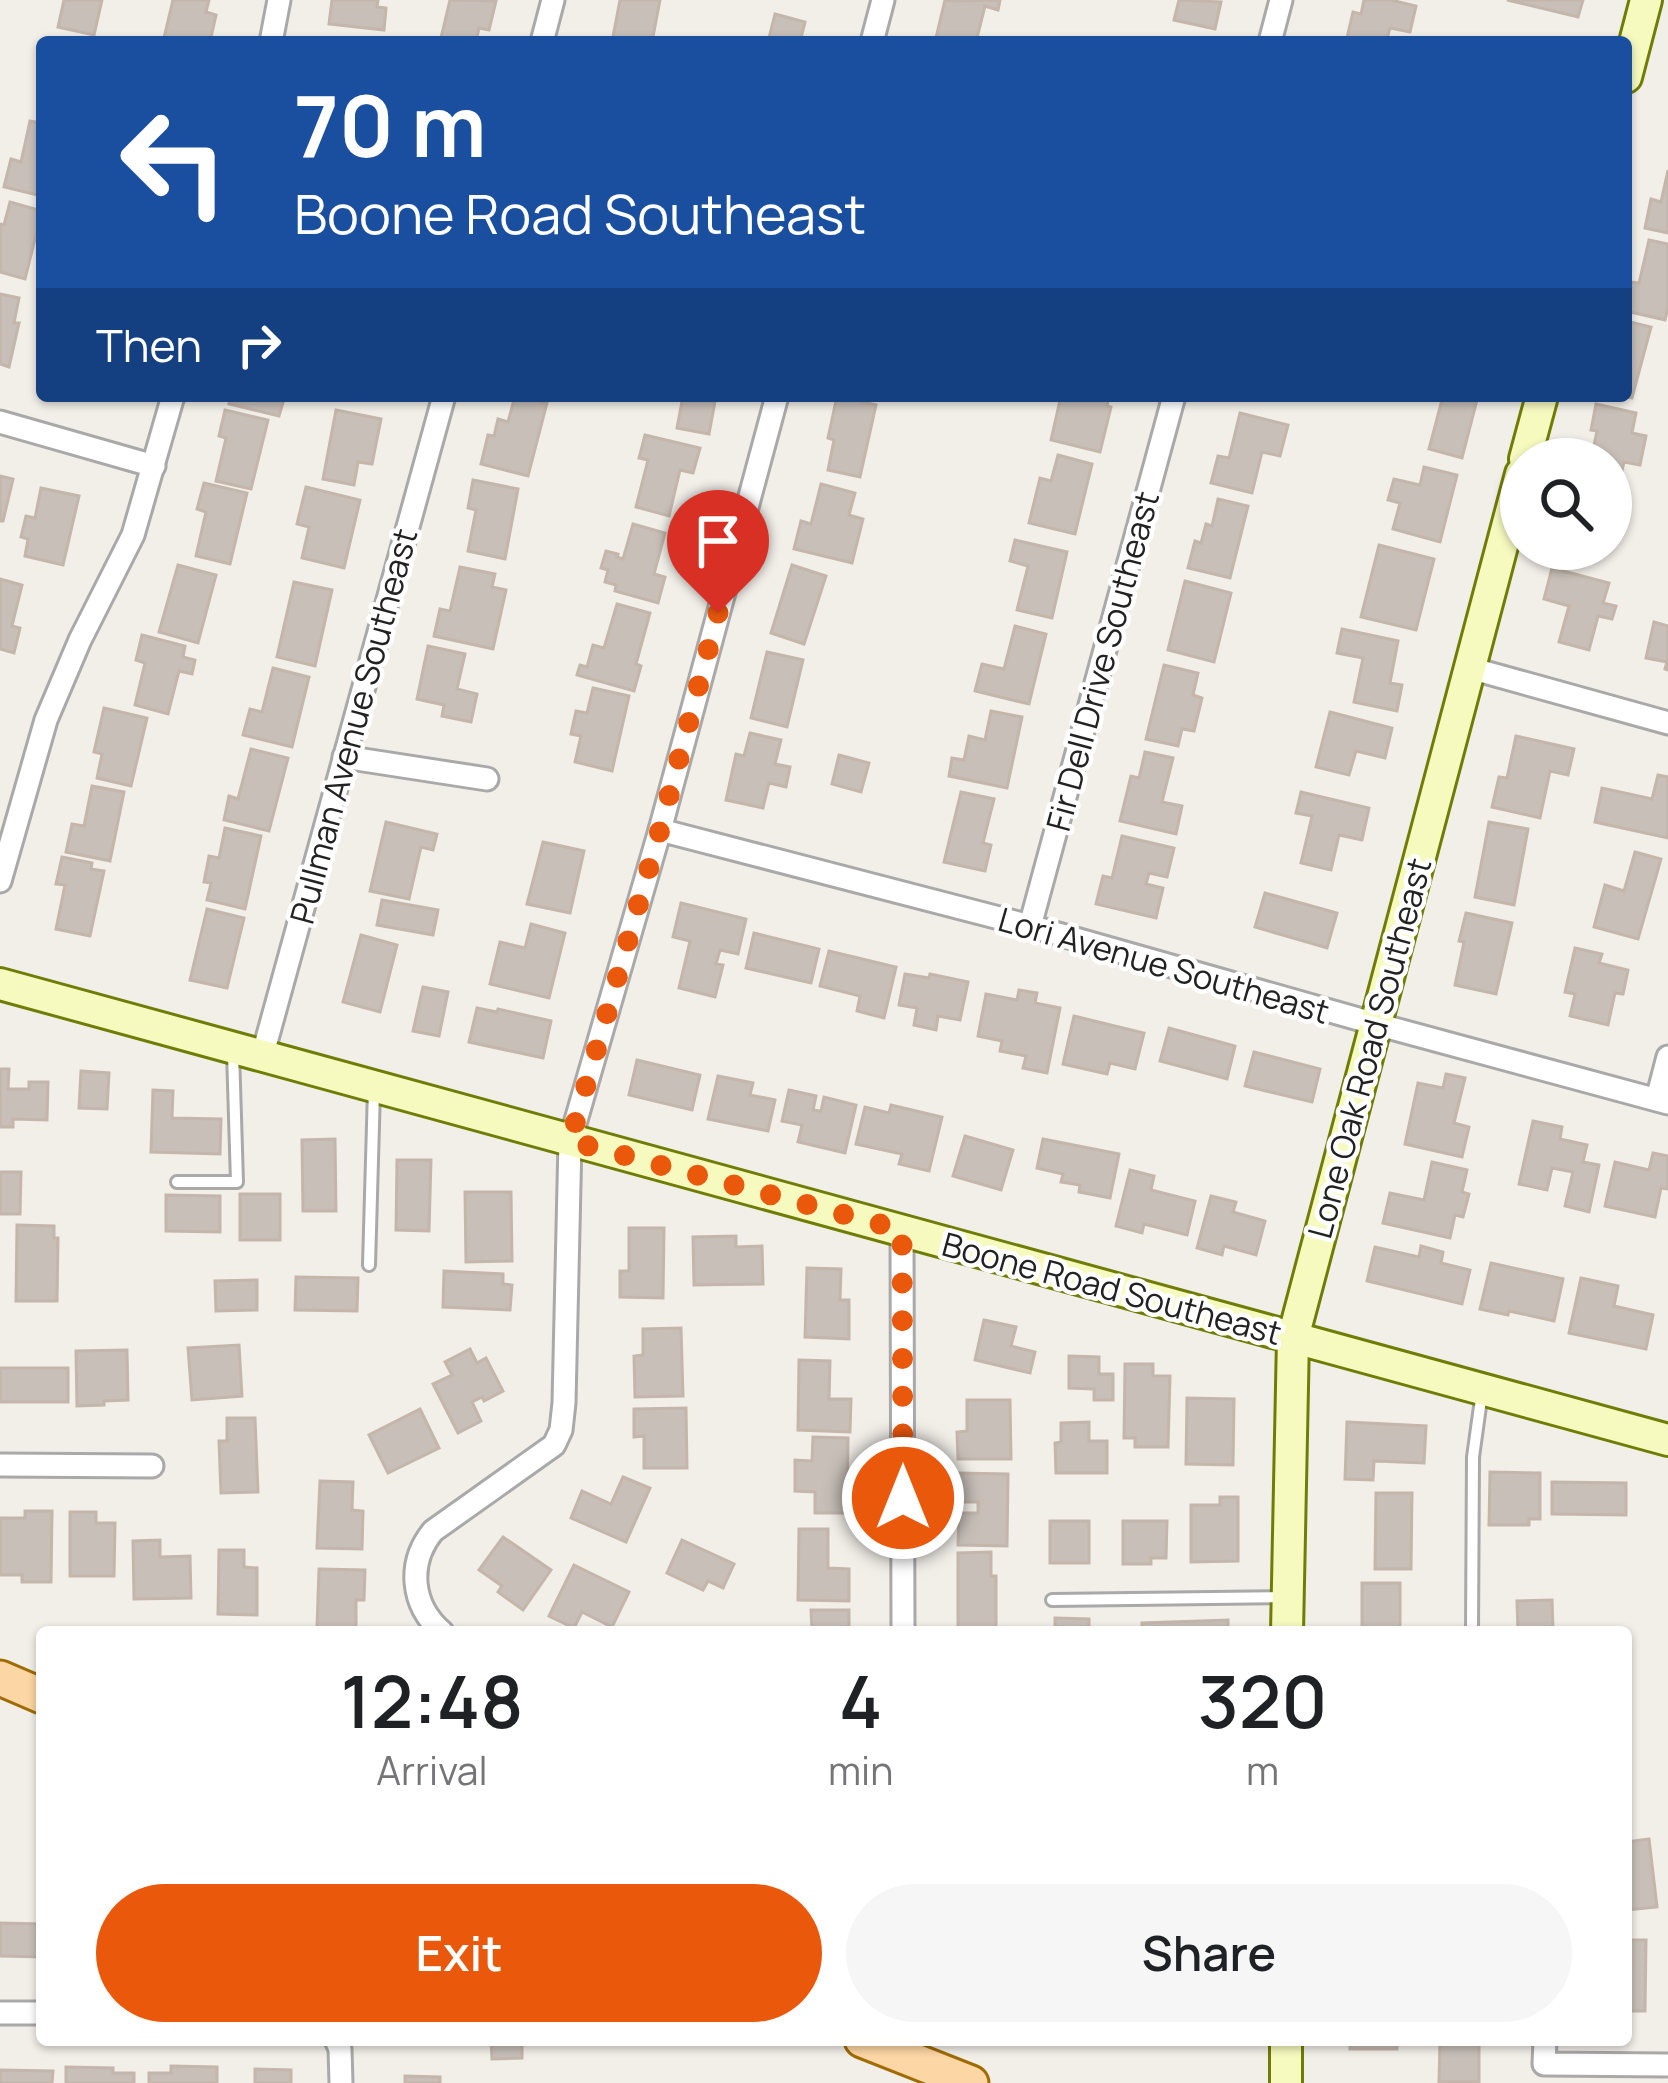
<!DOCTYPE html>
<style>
:root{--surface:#fff;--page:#f6f6f6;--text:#202124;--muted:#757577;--accent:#ea580c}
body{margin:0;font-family:Manrope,sans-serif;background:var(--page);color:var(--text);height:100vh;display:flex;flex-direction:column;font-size:45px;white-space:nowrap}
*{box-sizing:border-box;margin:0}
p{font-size:39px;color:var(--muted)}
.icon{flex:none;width:66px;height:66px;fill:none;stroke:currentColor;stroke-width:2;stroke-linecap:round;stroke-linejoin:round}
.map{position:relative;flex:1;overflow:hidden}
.drawer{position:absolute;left:36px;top:1626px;width:1596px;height:420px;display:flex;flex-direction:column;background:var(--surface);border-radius:12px;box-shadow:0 3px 9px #0004}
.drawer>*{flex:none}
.hud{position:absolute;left:36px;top:36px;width:1596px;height:366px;border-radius:12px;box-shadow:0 3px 9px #0004;background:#1a4fa0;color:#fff;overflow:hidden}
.fabs{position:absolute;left:1500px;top:438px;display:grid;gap:24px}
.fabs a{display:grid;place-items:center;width:132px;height:132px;border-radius:50%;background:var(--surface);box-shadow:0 3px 9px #0004;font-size:60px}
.pin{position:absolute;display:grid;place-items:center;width:102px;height:102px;color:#fff;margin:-123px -51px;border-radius:50% 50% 50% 0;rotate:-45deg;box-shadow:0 0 12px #0007}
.pin .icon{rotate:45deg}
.me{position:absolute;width:132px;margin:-66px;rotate:0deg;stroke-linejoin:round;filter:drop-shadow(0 0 9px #0008)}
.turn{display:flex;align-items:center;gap:42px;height:252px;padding:0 60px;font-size:54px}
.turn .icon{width:156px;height:156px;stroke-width:2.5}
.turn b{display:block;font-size:84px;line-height:102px}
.then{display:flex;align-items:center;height:114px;padding:0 60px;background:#0003;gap:24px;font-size:45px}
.eta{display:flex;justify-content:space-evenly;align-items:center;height:204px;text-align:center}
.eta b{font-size:72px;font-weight:600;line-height:84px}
.button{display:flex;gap:24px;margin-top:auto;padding:24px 60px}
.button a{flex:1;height:138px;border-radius:72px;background:var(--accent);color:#fff;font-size:48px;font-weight:600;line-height:138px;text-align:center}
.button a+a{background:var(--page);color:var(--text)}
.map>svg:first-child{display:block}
.building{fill:#c7bfb8;stroke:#c4b6ab;stroke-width:3}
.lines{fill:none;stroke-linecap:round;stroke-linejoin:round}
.lane-casing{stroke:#a9a9a9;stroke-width:16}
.street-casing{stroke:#a9a9a9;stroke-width:27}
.secondary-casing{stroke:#707d05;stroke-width:36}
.primary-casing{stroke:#a06b00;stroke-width:39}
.lane{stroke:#fff;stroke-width:10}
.street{stroke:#fff;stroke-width:21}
.secondary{stroke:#f7fabf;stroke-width:30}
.primary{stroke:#fcd6a4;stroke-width:33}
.route{stroke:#ea580c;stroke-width:21;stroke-dasharray:0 37.8}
.labels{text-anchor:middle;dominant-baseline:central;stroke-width:9;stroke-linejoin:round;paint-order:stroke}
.street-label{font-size:33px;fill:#222;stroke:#fff}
</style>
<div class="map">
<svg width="1668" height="2083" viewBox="0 0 1668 2083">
<rect width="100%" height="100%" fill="#f2efe9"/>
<g class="building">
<polygon points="64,0 102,0 94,35 58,27"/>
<polygon points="173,0 209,0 206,12 216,15 210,42 163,42"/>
<polygon points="332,0 378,0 377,7 386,8 384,30 329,24"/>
<polygon points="450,0 496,1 489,30 479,28 476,42 440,42"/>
<polygon points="620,0 660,0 652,42 612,42"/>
<polygon points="945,0 956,1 1000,0 998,10 985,6 976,42 935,42"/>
<polygon points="1179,0 1221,2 1215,29 1174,20"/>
<polygon points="1364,0 1391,0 1416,6 1410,32 1390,28 1386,42 1346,42 1353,12 1361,14"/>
<polygon points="1507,0 1583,0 1578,17"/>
<polygon points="775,14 805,22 800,42 768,42"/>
<polygon points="30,121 42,123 42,196 4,187 11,159 21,162"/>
<polygon points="1668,170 1668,233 1645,228 1651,199 1661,202"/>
<polygon points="10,202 42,211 25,279 0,272 0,224 4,225"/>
<polygon points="1649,240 1668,244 1668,307 1665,320 1626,311 1629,282 1639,283"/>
<polygon points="0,294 19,298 14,323 19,323 9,367 0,364"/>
<polygon points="1626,321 1651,327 1632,398 1623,396 1626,396"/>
<polygon points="231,396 285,396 279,416 229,404"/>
<polygon points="515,396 547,403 528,476 481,464 488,435 494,436 498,419 508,422"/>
<polygon points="683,396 716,396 709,434 677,428"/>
<polygon points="837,396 876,405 860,477 828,470 834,440 828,438"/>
<polygon points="1061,396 1109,396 1107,406 1111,407 1100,452 1051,440"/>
<polygon points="1443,396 1478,396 1462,458 1429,449"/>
<polygon points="1596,404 1636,413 1632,433 1646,436 1640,465 1624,462 1619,484 1611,483 1611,459 1591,459 1597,431 1591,430"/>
<polygon points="225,410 268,420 251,489 216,481 226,438 219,436"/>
<polygon points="336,410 381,419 372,464 358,462 354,485 323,479"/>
<polygon points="1240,413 1288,425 1280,456 1262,452 1252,493 1211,483 1218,456 1229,458"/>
<polygon points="645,435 700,448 693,473 680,470 669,516 636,507 648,460 639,458"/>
<polygon points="1058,455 1092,464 1075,534 1029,523 1040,478 1051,481"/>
<polygon points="1424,467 1457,475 1440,542 1393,529 1400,503 1388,500 1394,479 1420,485"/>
<polygon points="0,476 13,479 3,521 0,521"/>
<polygon points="473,480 518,489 505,559 468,551 476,510 468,508"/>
<polygon points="204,483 247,493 230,564 196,556 206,512 197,509"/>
<polygon points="821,484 855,493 849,515 863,519 852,563 794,549 801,521 811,524"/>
<polygon points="306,487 360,500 344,568 302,558 309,527 297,524"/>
<polygon points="41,488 79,496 63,565 25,556 28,539 21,537 26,516 35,518"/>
<polygon points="1611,492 1626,495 1619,527 1611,525"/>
<polygon points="1218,499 1248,506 1230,578 1188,568 1195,541 1201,543 1206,524 1212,526"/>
<polygon points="633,524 665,533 654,574 665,577 658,603 615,591 616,585 605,582 608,570 601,568 606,551 618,554 617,557 623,559"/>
<polygon points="1015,540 1067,552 1052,618 1017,610 1028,566 1010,561"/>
<polygon points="1379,545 1434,559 1416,630 1361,617"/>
<polygon points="1556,549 1594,549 1592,561 1555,554"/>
<polygon points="178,565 216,575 198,643 159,632"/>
<polygon points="792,565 826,576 804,644 771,633"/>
<polygon points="460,567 495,574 492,587 506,590 493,649 434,636 440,609 450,611"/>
<polygon points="1552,568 1609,583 1603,603 1616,606 1612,619 1598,616 1589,650 1559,642 1569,606 1544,599"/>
<polygon points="0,579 22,585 12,626 20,628 14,653 0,649"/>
<polygon points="1185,581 1231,593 1214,662 1168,650"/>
<polygon points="294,582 332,590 315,666 277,657"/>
<polygon points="617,604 650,613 636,664 641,666 634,691 577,675 580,665 587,667 593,645 604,648"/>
<polygon points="1654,622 1668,626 1668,670 1665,669 1667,662 1646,658"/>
<polygon points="1015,626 1046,634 1029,704 975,691 982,664 1004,669"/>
<polygon points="1342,629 1398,641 1390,683 1402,685 1397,711 1354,702 1363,658 1337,653"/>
<polygon points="142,635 185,646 183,657 195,660 192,674 179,671 168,714 135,705 145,663 136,660"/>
<polygon points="428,646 465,654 457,689 477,694 471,722 442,716 444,705 417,699"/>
<polygon points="767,652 803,660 787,727 751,718"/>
<polygon points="1164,665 1198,673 1193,695 1202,698 1194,731 1182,729 1178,746 1146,739"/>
<polygon points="273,668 309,677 292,747 243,735 250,709 262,712"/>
<polygon points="593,688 629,696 612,771 575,762 581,736 571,734 576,711 587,713"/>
<polygon points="104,708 147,718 131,786 97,778 102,754 94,752"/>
<polygon points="991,711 1022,717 1007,788 949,776 952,758 964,760 969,736 985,740"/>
<polygon points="1330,712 1392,728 1385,758 1356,751 1349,775 1316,767"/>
<polygon points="750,733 781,740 775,764 790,767 786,787 769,783 763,808 726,800 736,754 744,756"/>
<polygon points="1516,736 1574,749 1568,775 1550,771 1540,818 1492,807 1499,777 1507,778"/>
<polygon points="251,749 288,758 269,831 224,820 229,796 238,799"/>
<polygon points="1145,752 1173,758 1162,802 1182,806 1176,834 1120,821 1131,776 1139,778"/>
<polygon points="839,755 869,763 861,792 832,784"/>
<polygon points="1658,775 1668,777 1668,838 1595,822 1602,788 1652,799"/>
<polygon points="92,786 124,792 110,861 66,852 72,824 84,826"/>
<polygon points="961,792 994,799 983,843 991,845 985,871 944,862"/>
<polygon points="1301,792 1369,808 1362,840 1339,835 1331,870 1301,863 1312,816 1296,813"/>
<polygon points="386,822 437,834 433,850 421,847 409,899 370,891"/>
<polygon points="1489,822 1528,829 1514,905 1475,897"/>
<polygon points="225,828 261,836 245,909 207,900 211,883 204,882 209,856 219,858"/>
<polygon points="1122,836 1174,848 1167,877 1149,873 1146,884 1163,888 1156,918 1096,904 1103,876 1112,878"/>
<polygon points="543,842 584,851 570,913 527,904"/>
<polygon points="1635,852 1661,859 1638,939 1594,927 1605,885 1624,891"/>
<polygon points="62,857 92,863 91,869 104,871 90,936 56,929 65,885 56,884"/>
<polygon points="1265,893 1337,913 1327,948 1255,927"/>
<polygon points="382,900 438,910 433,935 377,925"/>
<polygon points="681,903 746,919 738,954 720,950 716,964 723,965 715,997 679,988 690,941 673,937"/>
<polygon points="207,909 244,918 227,988 190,980"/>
<polygon points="1466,913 1512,923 1496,994 1455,985 1464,942 1459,941"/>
<polygon points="531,924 565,933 549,998 490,984 500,942 525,948"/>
<polygon points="754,933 819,949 811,983 746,968"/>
<polygon points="361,935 397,945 380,1012 343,1002"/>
<polygon points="1575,948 1602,954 1599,963 1628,970 1623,994 1615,993 1608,1025 1570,1016 1575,994 1565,992"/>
<polygon points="829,951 896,967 884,1018 857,1011 860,996 820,986"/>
<polygon points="905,974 929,978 930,974 968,982 960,1020 938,1016 936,1030 914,1025 917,1008 899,1005"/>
<polygon points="423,987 448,992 439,1036 413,1031"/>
<polygon points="1019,990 1037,993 1035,1003 1060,1008 1047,1073 1023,1068 1026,1056 1000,1051 1002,1041 978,1036 986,994 1017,1000"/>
<polygon points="477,1008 497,1012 498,1009 551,1021 543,1058 469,1042"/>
<polygon points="1074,1016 1144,1033 1135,1069 1110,1063 1107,1074 1063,1064"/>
<polygon points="1169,1028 1235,1046 1227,1079 1160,1061"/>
<polygon points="1254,1052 1320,1069 1312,1102 1245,1086"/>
<polygon points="637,1060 700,1075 692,1110 629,1095"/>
<polygon points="0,1069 9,1069 8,1089 29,1089 29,1082 48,1082 47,1120 13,1119 13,1127 0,1127"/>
<polygon points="81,1071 109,1073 107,1109 79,1108"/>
<polygon points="1446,1074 1465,1078 1454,1123 1469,1127 1462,1157 1405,1144 1418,1083 1443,1088"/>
<polygon points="718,1076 753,1083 750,1095 775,1100 768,1131 708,1119"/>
<polygon points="153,1090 173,1091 172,1118 221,1119 220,1154 151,1152"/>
<polygon points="789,1090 816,1096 813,1110 821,1111 824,1097 856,1105 845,1153 798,1142 802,1125 782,1121"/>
<polygon points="891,1105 942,1117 929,1171 899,1164 902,1154 856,1144 865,1107 889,1113"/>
<polygon points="1533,1121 1562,1127 1560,1139 1587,1145 1583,1162 1599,1165 1589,1212 1565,1206 1573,1172 1552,1168 1547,1190 1519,1184"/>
<polygon points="965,1136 1013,1150 1001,1190 953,1176"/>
<polygon points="335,1139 336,1211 303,1211 302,1140"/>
<polygon points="1043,1139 1119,1154 1110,1198 1079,1192 1080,1185 1061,1182 1063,1174 1037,1168"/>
<polygon points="1653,1153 1668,1156 1668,1189 1661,1188 1655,1217 1605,1206 1615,1162 1649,1170"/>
<polygon points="397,1160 431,1160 429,1231 396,1230"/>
<polygon points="1432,1162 1467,1170 1462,1192 1469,1194 1463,1217 1455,1215 1450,1238 1383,1223 1390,1193 1424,1200"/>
<polygon points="1130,1170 1154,1176 1151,1190 1195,1201 1187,1235 1144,1224 1142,1233 1116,1226"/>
<polygon points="0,1172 21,1172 20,1214 0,1214"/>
<polygon points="465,1192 511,1192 512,1261 466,1262"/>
<rect x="240" y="1194" width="40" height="46"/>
<polygon points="166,1195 220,1196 220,1232 166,1231"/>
<polygon points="1211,1196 1236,1202 1233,1212 1265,1221 1256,1255 1224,1246 1222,1255 1197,1248"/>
<polygon points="17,1225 54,1226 54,1238 58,1238 57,1301 16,1301"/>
<polygon points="629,1228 664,1228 663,1298 620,1297 620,1271 629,1271"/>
<polygon points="736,1236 736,1247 762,1246 763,1284 694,1285 693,1237"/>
<polygon points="1421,1246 1443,1252 1441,1263 1470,1270 1462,1304 1367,1281 1375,1247 1419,1257"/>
<polygon points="1491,1263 1563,1279 1554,1321 1509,1311 1508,1315 1480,1309"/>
<polygon points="807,1268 841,1269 840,1300 849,1300 849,1339 805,1337"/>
<polygon points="444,1271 503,1274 503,1284 512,1285 510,1310 443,1307"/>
<polygon points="296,1277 358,1278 357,1311 295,1310"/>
<polygon points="1581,1278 1618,1286 1614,1306 1653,1315 1646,1349 1569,1333"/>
<polygon points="257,1280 257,1310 216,1311 215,1281"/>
<polygon points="984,1320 1016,1327 1011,1346 1035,1352 1030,1373 975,1360"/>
<polygon points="681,1328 683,1396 635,1397 634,1356 643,1355 643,1329"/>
<polygon points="239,1345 242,1396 192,1400 188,1348"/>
<polygon points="470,1349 477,1363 486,1358 503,1391 484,1401 482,1397 472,1402 481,1421 458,1433 433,1384 452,1375 445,1362"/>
<polygon points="127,1350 128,1400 104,1401 104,1405 77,1406 76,1351"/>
<polygon points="1069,1356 1099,1357 1099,1374 1113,1374 1113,1400 1094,1400 1094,1389 1069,1388"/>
<polygon points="799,1360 830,1361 829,1399 851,1399 850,1432 798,1430"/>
<polygon points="1125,1364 1153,1364 1153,1376 1170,1376 1168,1447 1135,1447 1135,1438 1124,1438"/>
<rect x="0" y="1368" width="68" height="34"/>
<polygon points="1187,1398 1234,1399 1233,1465 1186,1464"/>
<polygon points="967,1400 1010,1400 1011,1459 958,1459 957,1432 967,1431"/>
<polygon points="686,1408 687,1468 644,1468 644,1436 634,1437 634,1409"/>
<polygon points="420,1409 439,1448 388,1473 369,1435"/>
<polygon points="227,1418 255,1418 258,1492 221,1493 219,1441 227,1441"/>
<polygon points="1089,1422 1089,1441 1107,1441 1107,1473 1056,1473 1055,1443 1061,1442 1061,1423"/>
<polygon points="1347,1422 1426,1426 1424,1463 1374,1461 1373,1480 1345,1479"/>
<polygon points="813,1437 848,1438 847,1513 815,1513 815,1492 795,1491 795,1460 812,1461"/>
<polygon points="1490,1472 1540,1473 1540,1519 1529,1519 1529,1525 1489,1525"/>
<polygon points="956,1473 1008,1474 1007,1546 958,1545 959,1513 978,1513 978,1502 956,1502"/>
<polygon points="623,1477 650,1488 626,1542 571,1518 582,1491 611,1504"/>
<polygon points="320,1481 353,1482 352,1510 363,1511 362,1549 317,1548"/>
<polygon points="1552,1482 1626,1483 1626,1515 1552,1514"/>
<polygon points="1376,1493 1412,1493 1411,1569 1375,1569"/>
<polygon points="1220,1497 1238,1497 1238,1561 1191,1562 1191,1505 1220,1505"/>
<polygon points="25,1511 52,1511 51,1582 22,1582 22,1575 0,1575 0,1518 25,1518"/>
<polygon points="70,1512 96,1512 96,1523 115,1523 114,1576 70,1576"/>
<rect x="1050" y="1521" width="39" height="42"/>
<polygon points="1123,1521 1167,1521 1166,1558 1151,1558 1151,1564 1123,1564"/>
<polygon points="799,1529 828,1529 828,1568 849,1569 849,1601 798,1600"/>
<polygon points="503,1537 551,1570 523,1610 498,1592 502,1586 479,1570"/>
<polygon points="160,1540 160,1557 190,1556 191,1598 134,1599 133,1541"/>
<polygon points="682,1540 734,1564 723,1588 708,1581 703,1590 667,1573"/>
<polygon points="219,1550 244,1550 244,1567 257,1568 257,1615 218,1614"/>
<polygon points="991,1552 991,1576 996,1576 996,1628 958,1629 958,1553"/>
<polygon points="574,1565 629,1592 612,1627 582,1612 574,1628 549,1616"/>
<polygon points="319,1569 365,1570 364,1600 356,1600 356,1629 317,1628"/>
<rect x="1362" y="1583" width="38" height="49"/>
<polygon points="1552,1600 1553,1628 1546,1628 1546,1632 1518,1632 1517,1601"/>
<polygon points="811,1610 849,1610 849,1632 812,1632"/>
<polygon points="1055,1618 1089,1619 1089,1632 1055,1632"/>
<polygon points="1228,1620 1228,1632 1142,1632 1142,1623"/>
<polygon points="1649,1839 1657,1907 1626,1910 1626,1842"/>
<polygon points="0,1923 42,1924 42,1957 0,1956"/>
<polygon points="1626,1940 1646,1940 1645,2011 1626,2011"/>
<polygon points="491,2040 522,2040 522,2058 492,2059"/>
<rect x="1350" y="2040" width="47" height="9"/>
<polygon points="1440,2040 1479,2040 1479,2082 1439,2082"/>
<polygon points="171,2066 217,2067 217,2083 149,2083 149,2073 171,2073"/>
<polygon points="66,2067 113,2068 113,2073 134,2073 134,2083 66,2083"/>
<polygon points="255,2069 291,2070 291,2083 255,2083"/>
<polygon points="0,2070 53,2071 52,2083 0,2083"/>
<polygon points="405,2076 440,2077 440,2083 405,2083"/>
</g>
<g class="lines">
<defs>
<g id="lane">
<polyline points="177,1182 237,1182 233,1052"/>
<polyline points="369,1265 374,1090"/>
<polyline points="1052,1600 1283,1597"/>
<polyline points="1472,1632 1473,1457 1482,1392"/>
</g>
<g id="street">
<polyline points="271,42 279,0"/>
<polyline points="542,42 553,0"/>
<polyline points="872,42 883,0"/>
<polyline points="1270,42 1281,0"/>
<polyline points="0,422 154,466"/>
<polyline points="1470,668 1668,723"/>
<polyline points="344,757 487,779"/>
<polyline points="660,830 1030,926 1376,1024 1668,1103"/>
<polyline points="0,881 46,720 80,640 133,535 173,396"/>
<polyline points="1030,926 1174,396"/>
<polyline points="262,1057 444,396"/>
<polyline points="1657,1099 1668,1057"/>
<polyline points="902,1230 903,1632"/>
<polyline points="0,1465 152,1466"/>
<path d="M442,1632C411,1605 407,1563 433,1531L554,1445L561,1430L564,1403L570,1141L660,830L777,396"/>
<polyline points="0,2013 42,2013"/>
<polyline points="336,2040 340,2049 341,2083"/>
<polyline points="1545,2040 1544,2064 1668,2065"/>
</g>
<g id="secondary">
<polyline points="1626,77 1646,0"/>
<polyline points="1525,459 1542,396"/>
<polyline points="0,984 1668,1440"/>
<polyline points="1287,1632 1293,1338 1521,474"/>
<polyline points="1286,2083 1286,2040"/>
</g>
<g id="primary">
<polyline points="0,1678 42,1696"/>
<polyline points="862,2040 971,2083"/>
</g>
</defs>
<use href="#lane" class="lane-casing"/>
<use href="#street" class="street-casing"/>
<use href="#secondary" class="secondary-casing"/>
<use href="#primary" class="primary-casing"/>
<use href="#lane" class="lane"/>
<use href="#street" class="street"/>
<use href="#secondary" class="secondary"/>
<use href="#primary" class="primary"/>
</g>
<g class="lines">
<polyline class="route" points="718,613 660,830 570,1141 902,1230 903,1498"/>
</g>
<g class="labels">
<g class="street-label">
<text transform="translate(1102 661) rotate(-75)">Fir Dell Drive Southeast</text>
<text transform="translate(353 726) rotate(-75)">Pullman Avenue Southeast</text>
<text transform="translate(1164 965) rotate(16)">Lori Avenue Southeast</text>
<text transform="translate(1369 1048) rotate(-75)">Lone Oak Road Southeast</text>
<text transform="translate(1112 1288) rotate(15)">Boone Road Southeast</text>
</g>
</g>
</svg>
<div class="fabs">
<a><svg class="icon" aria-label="search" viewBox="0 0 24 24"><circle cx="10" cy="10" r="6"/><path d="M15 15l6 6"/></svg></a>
</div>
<div class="pin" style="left:718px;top:613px;background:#d93025"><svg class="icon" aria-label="arrive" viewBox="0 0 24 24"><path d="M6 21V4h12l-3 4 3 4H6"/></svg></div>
<svg class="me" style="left:903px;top:1498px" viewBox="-20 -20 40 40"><circle r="17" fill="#ea580c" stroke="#fff" stroke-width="3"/><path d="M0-11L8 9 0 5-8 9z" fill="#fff"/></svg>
<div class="hud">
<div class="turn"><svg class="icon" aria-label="left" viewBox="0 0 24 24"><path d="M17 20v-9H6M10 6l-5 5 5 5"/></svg><div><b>70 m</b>Boone Road Southeast</div></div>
<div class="then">Then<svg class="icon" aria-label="right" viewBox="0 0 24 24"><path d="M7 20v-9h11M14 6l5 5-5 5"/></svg></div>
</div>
<section class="drawer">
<div class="eta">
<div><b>12:48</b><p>Arrival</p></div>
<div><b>4</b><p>min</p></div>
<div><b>320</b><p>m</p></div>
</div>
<div class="button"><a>Exit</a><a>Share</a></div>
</section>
</div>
